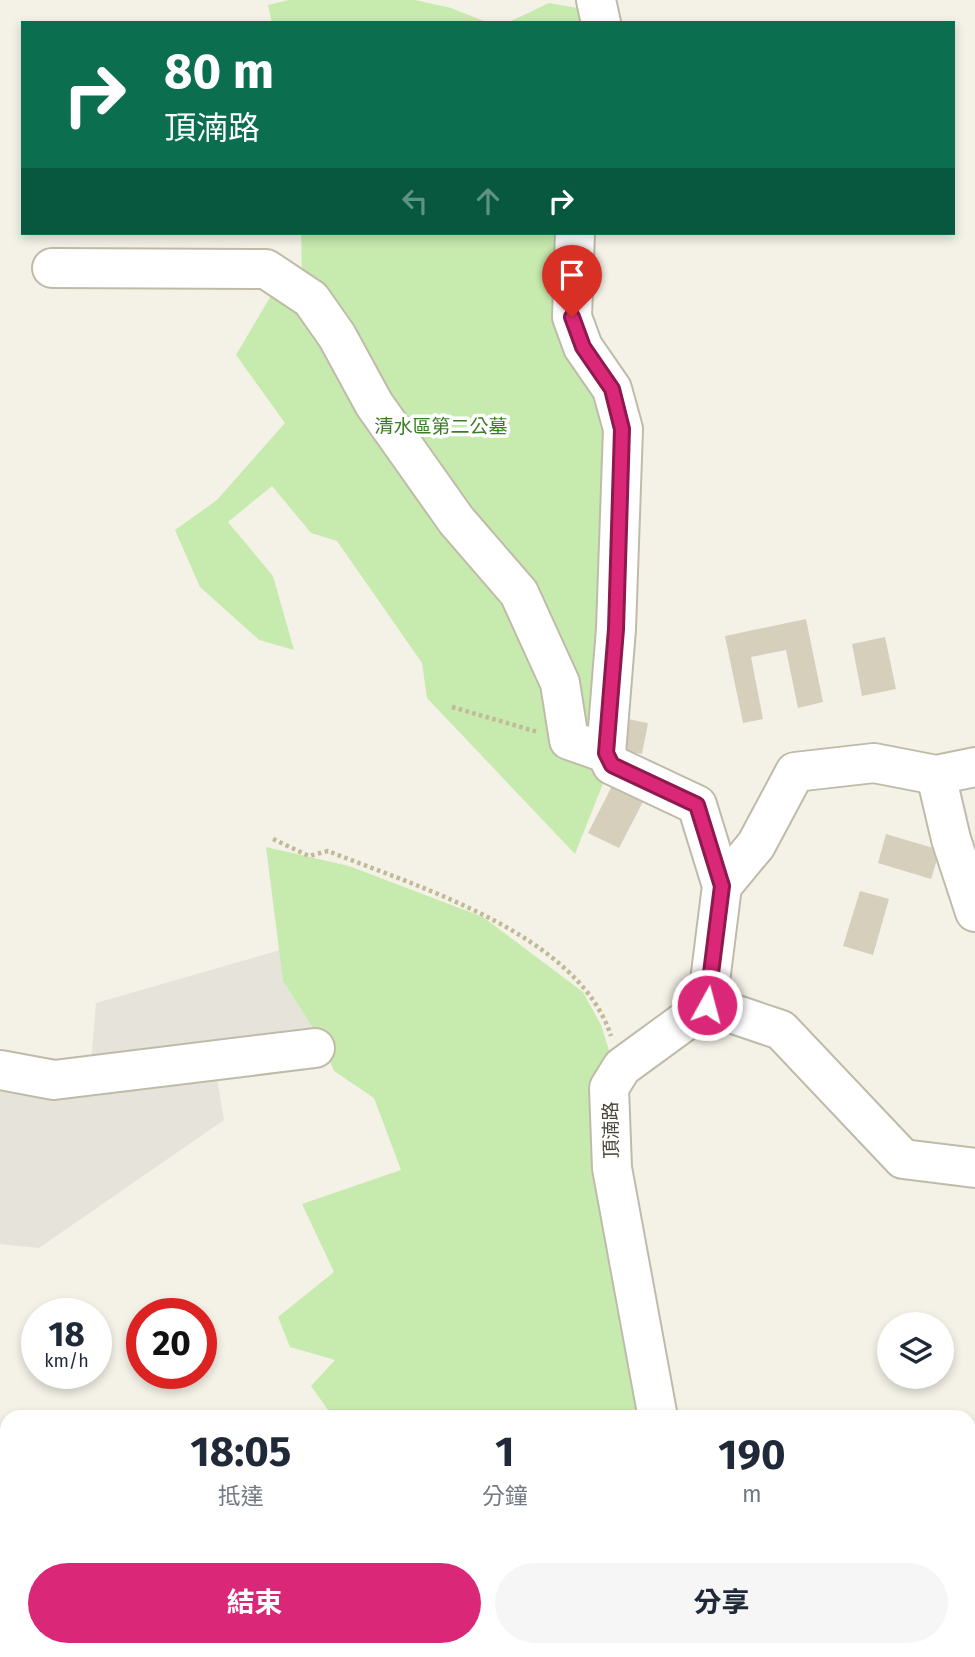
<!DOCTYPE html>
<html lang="zh-TW">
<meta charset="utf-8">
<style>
:root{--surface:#fff;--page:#f6f6f7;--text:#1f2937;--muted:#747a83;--accent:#db2777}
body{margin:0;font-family:"Fira Sans","Noto Sans TC",sans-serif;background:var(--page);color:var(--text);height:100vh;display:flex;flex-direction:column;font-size:26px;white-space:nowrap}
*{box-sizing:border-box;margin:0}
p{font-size:23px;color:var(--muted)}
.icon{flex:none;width:38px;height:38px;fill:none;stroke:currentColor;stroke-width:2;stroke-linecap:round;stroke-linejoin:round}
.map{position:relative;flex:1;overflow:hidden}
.side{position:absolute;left:0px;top:1410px;width:976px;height:247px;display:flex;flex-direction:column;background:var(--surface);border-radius:21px 21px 0 0;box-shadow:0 4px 10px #0003}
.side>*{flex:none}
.banner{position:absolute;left:21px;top:21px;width:934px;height:214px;border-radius:0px;box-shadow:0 4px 10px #0003;background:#0b6e4f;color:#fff;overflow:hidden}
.buttons{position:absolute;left:877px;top:1312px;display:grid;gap:14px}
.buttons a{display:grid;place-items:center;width:77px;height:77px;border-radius:50%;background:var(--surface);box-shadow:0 4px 10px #0003;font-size:35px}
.speed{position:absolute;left:21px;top:1298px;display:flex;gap:14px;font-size:35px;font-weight:700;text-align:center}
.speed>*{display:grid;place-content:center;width:91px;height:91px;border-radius:50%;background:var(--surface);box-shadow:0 4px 10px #0003;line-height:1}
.speed small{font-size:18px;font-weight:400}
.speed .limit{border:10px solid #d22;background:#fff;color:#111}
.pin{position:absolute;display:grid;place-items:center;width:60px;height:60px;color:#fff;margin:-72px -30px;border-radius:50% 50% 50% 0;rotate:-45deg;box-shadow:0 0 7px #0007}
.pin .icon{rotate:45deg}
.me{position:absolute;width:77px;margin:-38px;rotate:7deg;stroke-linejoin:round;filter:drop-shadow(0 0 5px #0008)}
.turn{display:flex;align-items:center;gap:24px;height:147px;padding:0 28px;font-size:32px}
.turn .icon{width:91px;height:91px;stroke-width:2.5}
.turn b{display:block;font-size:49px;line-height:60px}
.lanes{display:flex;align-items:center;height:66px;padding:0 28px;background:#0003;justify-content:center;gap:35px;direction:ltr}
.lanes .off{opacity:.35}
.eta{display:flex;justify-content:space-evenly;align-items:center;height:119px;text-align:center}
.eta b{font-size:42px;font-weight:700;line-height:49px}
.primary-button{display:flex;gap:14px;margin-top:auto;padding:14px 28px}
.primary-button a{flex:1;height:80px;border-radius:42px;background:var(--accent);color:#fff;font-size:28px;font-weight:700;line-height:80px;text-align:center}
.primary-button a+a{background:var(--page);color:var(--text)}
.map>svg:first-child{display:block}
.industrial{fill:#e6e3db}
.green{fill:#c7eaae}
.building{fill:#d6cfbb}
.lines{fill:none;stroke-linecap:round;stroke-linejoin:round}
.minor-casing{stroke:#c0bba9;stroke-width:42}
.path{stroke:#c2b999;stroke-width:4.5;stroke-dasharray:3.5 3.5;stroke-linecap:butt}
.minor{stroke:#fff;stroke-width:38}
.route-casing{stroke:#8e194d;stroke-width:18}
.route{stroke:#db2777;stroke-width:12}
.labels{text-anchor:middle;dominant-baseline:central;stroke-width:7;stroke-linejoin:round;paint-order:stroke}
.park-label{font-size:19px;fill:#3b7c26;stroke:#fff}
.street-label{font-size:19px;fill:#474335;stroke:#fff}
</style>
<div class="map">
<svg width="975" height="1657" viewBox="0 0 975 1657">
<rect width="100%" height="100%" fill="#f4f2e7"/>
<polygon class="industrial" points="280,950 283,981 320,1039 216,1072 224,1120 39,1248 0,1244 0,1054 46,1063 91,1062 96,1003"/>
<g class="green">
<polygon points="289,0 415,0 451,8 489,23 272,23 268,5"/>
<polygon points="549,3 588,10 586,23 507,23"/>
<polygon points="301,233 564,233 605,416 604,781 575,854 427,698 422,663 337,541 311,533 272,486 228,522 273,576 294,650 259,640 200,587 175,530 217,500 285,423 236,355 272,294 302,277"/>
<polygon points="266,847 349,866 483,917 583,992 601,1025 612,1060 649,1417 333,1417 311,1386 335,1360 290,1347 278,1317 334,1272 302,1204 401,1170 374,1098 334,1071 320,1039 283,981"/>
<polygon points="492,1650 730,1650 732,1657 492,1657"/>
</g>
<g class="building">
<polygon points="806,619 823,702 798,708 786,650 751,657 763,719 743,723 725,636"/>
<polygon points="885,637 896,689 862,696 852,644"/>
<polygon points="623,718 648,723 642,754 617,749"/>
<polygon points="614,782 645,798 619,848 588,833"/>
<polygon points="886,834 940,850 931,879 878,863"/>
<polygon points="860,891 889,899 873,955 843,946"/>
</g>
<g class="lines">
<defs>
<g id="minor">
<polyline points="596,0 601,23"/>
<polyline points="575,233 572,317 583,347 612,389 623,429 616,629 606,753 612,765 697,805 722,886 707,1005 622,1067 609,1088 612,1168 658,1418"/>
<polyline points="52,268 266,269 311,299 337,336 374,404 456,520 519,593 560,683 569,740 606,753"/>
<polyline points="936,775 951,839 975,912"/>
<polyline points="722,886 756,845 795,772 874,763 936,775 975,767"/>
<polyline points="707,1005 781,1030 903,1159 975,1168"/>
<polyline points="0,1070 54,1080 315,1048"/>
<polyline points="970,1557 975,1554"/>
<polyline points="970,1624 975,1635"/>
<polyline points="693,1650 693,1657"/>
</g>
</defs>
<use href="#minor" class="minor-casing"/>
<g class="path">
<polyline points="452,707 538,732"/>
<path d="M273,839L309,856L328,851C420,888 578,934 611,1036"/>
<polyline points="315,1650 326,1657"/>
<polyline points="442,1657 464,1650"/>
</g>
<use href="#minor" class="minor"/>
</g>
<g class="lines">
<defs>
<polyline id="route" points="572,317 583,347 612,389 622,429 616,629 606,753 612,765 697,805 722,886 707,1005"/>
</defs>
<use href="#route" class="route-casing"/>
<use href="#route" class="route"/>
</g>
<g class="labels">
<g class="park-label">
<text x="441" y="426">清水區第二公墓</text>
</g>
<g class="street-label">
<text transform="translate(611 1130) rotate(-91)">頂湳路</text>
</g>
</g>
</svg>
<div class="buttons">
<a><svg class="icon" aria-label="layers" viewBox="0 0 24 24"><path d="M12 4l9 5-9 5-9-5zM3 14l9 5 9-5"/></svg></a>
</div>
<div class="speed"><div>18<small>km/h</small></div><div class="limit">20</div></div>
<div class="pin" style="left:572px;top:317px;background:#d93025"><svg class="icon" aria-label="arrive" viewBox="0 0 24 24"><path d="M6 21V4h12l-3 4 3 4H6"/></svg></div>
<svg class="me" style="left:707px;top:1005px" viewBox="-20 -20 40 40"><circle r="17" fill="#db2777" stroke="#fff" stroke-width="3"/><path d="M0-11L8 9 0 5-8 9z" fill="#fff"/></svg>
<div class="banner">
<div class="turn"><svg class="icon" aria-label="right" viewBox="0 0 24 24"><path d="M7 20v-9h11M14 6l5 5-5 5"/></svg><div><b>80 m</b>頂湳路</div></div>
<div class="lanes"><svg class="icon off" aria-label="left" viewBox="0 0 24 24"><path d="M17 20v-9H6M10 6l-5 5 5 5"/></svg><svg class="icon off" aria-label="ahead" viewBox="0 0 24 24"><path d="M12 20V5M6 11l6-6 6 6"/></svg><svg class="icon" aria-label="right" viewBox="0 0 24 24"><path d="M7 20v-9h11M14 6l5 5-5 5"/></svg></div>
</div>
<section class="side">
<div class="eta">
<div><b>18:05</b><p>抵達</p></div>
<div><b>1</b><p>分鐘</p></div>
<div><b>190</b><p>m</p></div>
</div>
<div class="primary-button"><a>結束</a><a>分享</a></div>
</section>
</div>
